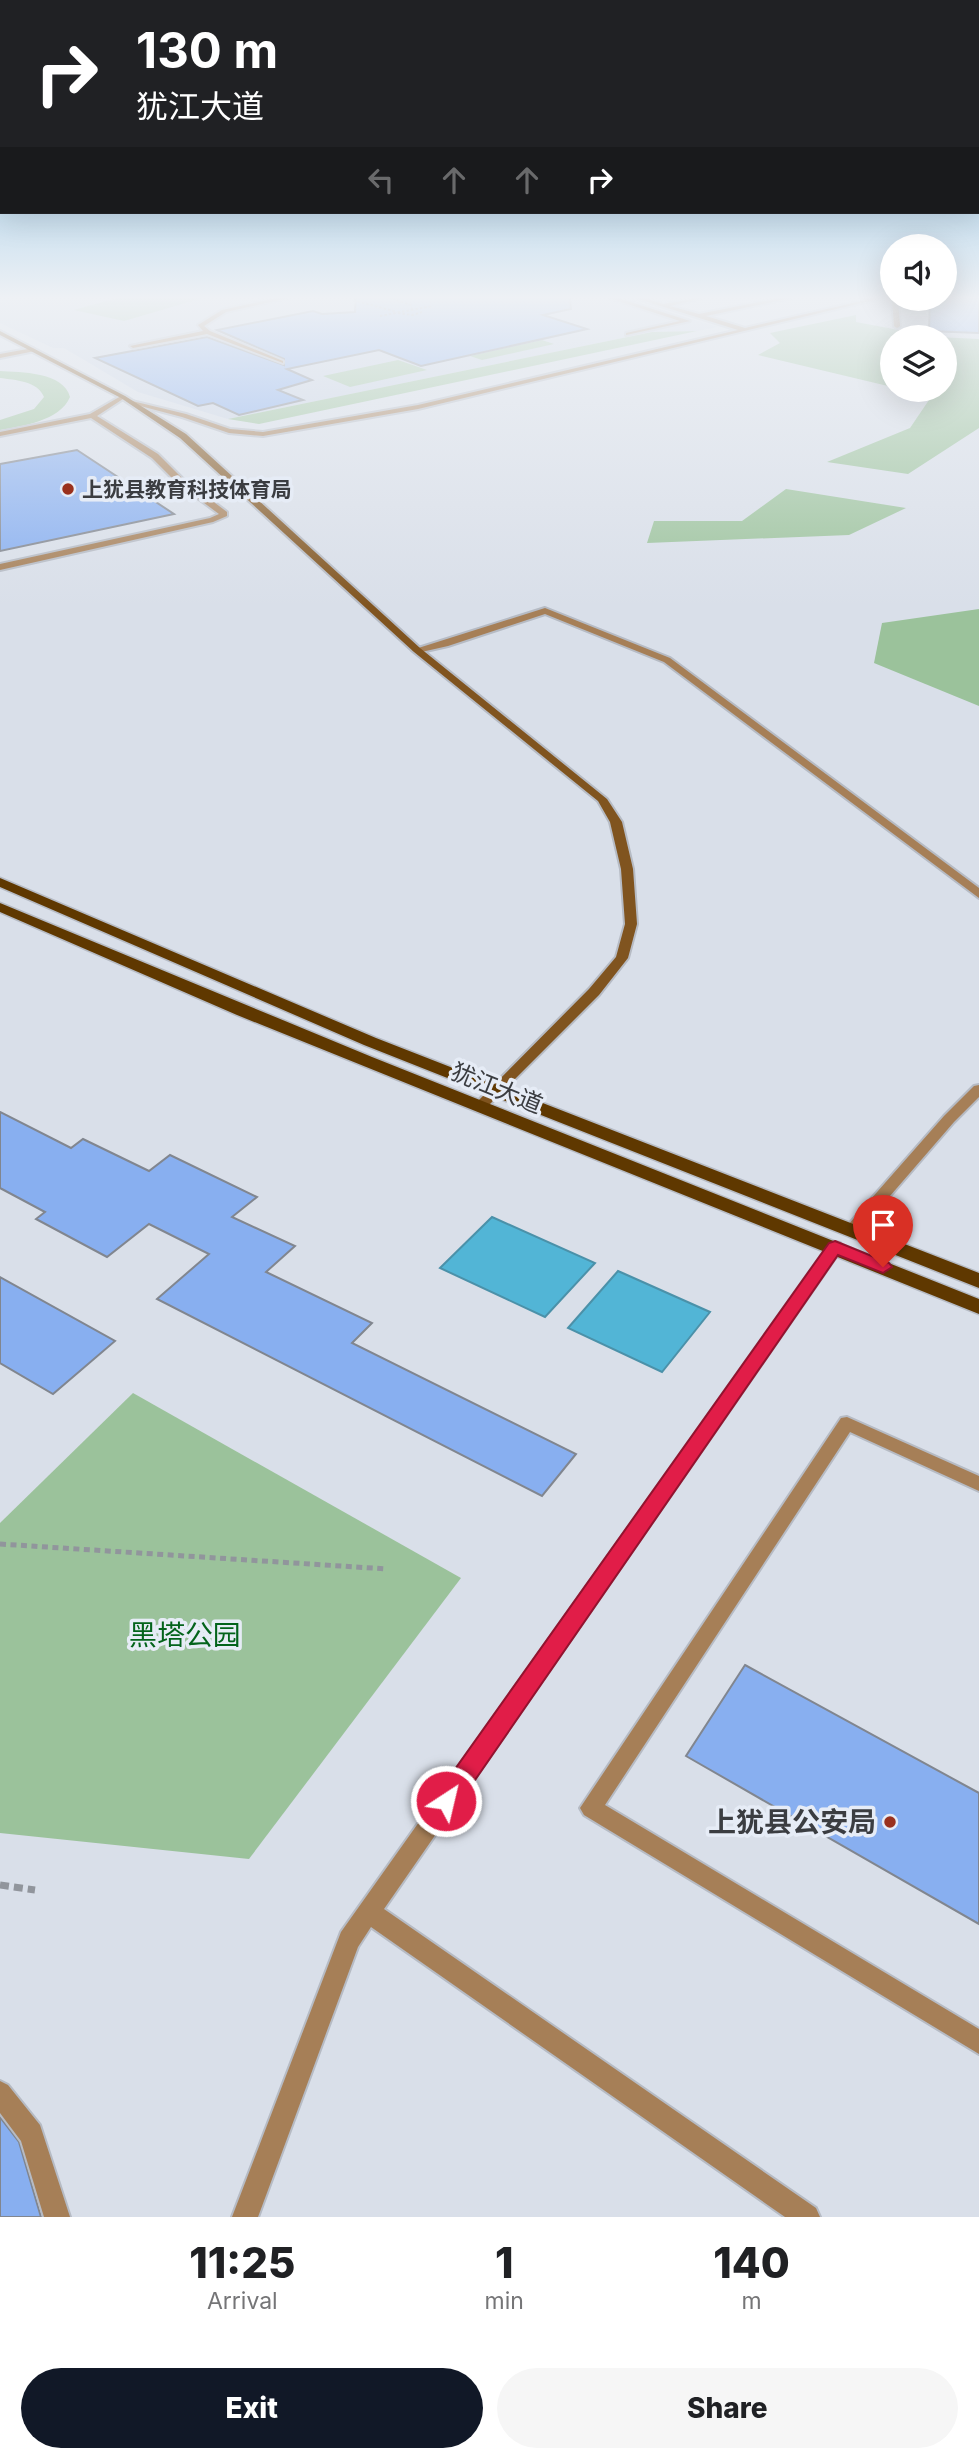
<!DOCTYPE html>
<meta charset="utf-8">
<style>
:root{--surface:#fff;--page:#f6f6f6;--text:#202124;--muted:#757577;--accent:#111827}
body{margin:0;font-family:Inter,"Noto Sans SC",sans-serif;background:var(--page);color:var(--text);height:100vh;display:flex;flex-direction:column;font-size:26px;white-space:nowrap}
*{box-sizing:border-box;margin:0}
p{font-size:23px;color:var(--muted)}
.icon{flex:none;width:38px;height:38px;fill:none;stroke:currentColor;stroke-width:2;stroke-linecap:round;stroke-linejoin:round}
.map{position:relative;height:2217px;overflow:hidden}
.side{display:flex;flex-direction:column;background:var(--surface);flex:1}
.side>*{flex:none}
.hud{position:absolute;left:0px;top:0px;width:980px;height:214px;box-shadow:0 7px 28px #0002;background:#202124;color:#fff;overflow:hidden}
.buttons{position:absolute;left:880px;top:234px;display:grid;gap:14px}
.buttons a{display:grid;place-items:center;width:77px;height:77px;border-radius:50%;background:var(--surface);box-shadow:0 7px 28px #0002;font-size:35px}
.pin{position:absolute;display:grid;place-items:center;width:60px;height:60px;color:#fff;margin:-72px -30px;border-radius:50% 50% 50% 0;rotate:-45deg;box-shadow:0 0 7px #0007}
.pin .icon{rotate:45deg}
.me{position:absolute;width:77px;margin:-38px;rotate:35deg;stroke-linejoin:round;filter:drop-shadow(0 0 5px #0008)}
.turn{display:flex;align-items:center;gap:24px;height:147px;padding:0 21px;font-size:32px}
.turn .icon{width:91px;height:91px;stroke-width:2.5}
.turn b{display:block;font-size:49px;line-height:60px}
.lanes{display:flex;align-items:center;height:66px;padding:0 21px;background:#0003;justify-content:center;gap:35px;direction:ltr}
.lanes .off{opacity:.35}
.eta{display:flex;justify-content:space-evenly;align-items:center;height:119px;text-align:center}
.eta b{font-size:42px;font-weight:800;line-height:49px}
.button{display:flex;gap:14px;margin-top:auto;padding:14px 21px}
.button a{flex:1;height:80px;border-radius:42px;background:var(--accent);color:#fff;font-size:28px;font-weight:800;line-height:80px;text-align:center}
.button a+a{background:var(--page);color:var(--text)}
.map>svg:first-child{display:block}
.built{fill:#cad4e5}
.green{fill:#9bc29b}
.water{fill:#52b5d6;stroke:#4b91a9;stroke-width:2}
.building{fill:#88aff0;stroke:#81868f;stroke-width:2}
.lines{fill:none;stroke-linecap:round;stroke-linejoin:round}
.lane-casing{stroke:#b6bbc4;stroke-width:4}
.street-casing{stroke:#b6bbc4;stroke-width:4}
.secondary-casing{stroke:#b6bbc4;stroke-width:4}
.primary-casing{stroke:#b6bbc4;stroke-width:3}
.path-far2{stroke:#91959c;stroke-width:2;stroke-dasharray:2.5 2;stroke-linecap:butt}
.path-far1{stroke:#91959c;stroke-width:5;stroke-dasharray:6 4.5;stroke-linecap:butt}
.path{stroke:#91959c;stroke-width:7;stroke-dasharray:9 5;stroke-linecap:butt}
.lane{fill:#a67f57;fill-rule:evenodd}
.street{fill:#a67f57;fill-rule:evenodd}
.secondary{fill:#80541f;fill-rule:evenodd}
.primary{fill:#5f3800;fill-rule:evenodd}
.route{fill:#e11d48;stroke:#92132f;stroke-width:2}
.poi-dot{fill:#9a311d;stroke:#e6ecf6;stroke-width:2.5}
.labels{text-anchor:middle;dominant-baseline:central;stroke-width:7;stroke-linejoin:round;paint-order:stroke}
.far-poi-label{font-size:21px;font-weight:bold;fill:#3b3d41;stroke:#e6ecf6;text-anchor:start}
.street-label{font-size:24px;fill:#3b3d41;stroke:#e6ecf6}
.near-park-label{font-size:28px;fill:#03631b;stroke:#e6ecf6}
.near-poi-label{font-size:28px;font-weight:bold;fill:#3b3d41;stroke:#e6ecf6;text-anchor:end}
</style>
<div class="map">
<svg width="979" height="2217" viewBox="0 0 979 2217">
<rect width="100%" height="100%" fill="#d9dfe9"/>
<polygon class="built" points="27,297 620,297 718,327 697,331 652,332 228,419 138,392 64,348 53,348 0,323 0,302"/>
<g class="green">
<polygon points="120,297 206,297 124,321 74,310"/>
<polygon points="856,315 856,322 936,337 979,339 979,428 908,474 827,462 910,428 931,397 904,390 945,390 945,338 892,338 892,387 758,355 780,343 770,333"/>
<polygon points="697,331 259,424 228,419 652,332"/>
<polygon points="542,340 554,344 482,360 470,356"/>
<polygon points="398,360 427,370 350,387 323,376"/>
<path d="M0,371C20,372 64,372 70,397C60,421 22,426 0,430V420L34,409L44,397C38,381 15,380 0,378Z"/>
<polygon points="786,489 906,508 849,535 647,543 654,521 742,521"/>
<polygon points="979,609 979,706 874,663 882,623"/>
<polygon points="133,1393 461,1578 249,1859 0,1833 0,1523"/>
</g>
<g class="water">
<polygon points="492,1217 595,1263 545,1317 440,1268"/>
<polygon points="618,1271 710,1312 662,1372 568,1328"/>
</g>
<g class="building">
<polygon points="356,297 570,297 571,309 543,315 587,329 421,366 379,350 287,369 312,380 278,390 303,400 239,415 213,403 198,406 95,358 207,337 284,365 284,359 217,330 313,311 322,314 355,312"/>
<polygon points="945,297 979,297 979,333 929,331 930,299 945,299"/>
<polygon points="77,450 174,514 0,551 0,464"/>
<polygon points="0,1112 71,1148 83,1139 149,1171 170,1155 257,1197 232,1217 295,1246 266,1272 372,1323 352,1343 576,1454 542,1496 157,1299 209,1254 149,1224 107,1257 36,1219 45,1212 0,1188"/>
<polygon points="0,1277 115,1341 53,1394 0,1363"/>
<polygon points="745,1665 979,1793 979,1924 686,1756"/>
<polygon points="0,2117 19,2142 41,2217 0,2217"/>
</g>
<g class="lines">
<defs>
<g id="lane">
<polygon points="281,297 292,297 226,312 204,326 210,331 283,361 283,363 207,334 133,348 130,346 203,331 198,325 222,310"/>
<polygon points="606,297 615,297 690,321 626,335 626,333 680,321"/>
</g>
<g id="street">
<polygon points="632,297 641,297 663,304 705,297 670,306 699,314 784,297 796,297 706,316 745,328 866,300 862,297 870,297 874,300 418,409 263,436 229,433 182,417 129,403 132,401 186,414 230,429 263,432 418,405 738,330"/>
<polygon points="892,298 898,299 900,326 897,328 894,326"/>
<polygon points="33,348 35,351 0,358 0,354"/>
<polygon points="121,396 126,397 97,416 158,454 182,478 227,512 227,516 213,522 0,570 0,564 210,518 219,514 176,482 152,458 91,418 0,436 0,432 90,414"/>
<polygon points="545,608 670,658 979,888 979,898 664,662 545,614 448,646 417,653 412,650"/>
<polygon points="979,1085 979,1097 954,1122 858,1233 848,1233 845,1229 848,1225 944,1116 974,1086"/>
<polygon points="835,1242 840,1243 843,1247 840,1251 384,1909 816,2208 820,2217 785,2217 371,1927 358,1947 258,2217 232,2217 341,1932 830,1243"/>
<polygon points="847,1417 979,1476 979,1491 850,1432 605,1805 979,2029 979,2054 584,1815 580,1808 841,1418"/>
<polygon points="0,2081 8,2085 40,2125 70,2217 44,2217 21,2141 0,2113"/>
</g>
<polygon id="secondary" points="0,331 125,396 186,434 420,648 607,799 622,822 633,869 637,924 628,958 599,995 484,1110 479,1111 472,1107 589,989 616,957 625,924 621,869 610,822 598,801 414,652 180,438 121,398 0,335"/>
<g id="primary">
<polygon points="0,878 376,1038 979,1273 979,1288 364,1045 0,887"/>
<polygon points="0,903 372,1057 979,1299 979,1314 237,1015 0,912"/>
</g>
</defs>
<use href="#lane" class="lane-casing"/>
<use href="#street" class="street-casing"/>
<use href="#secondary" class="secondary-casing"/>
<use href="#primary" class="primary-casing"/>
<g class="path-far2">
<polyline points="356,297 353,300 397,312"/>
<polyline points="388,297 411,305 412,309"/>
<polyline points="398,313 412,315 422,312"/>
<polyline points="380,316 432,306"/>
</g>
<polyline class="path-far1" points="0,1544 387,1569"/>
<polyline class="path" points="0,1885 35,1890"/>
<use href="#lane" class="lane"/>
<use href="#street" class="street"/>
<use href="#secondary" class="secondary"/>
<use href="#primary" class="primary"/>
</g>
<linearGradient id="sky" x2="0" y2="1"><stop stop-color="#6cb4e1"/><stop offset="0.49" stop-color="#eef1f5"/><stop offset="1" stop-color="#eef1f5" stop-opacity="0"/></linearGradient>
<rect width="979" height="607" fill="url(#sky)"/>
<polygon class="route" points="835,1241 889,1263 892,1267 883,1273 838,1255 455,1809 446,1812 438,1809 434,1801 438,1793 829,1243"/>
<g class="poi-dot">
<circle cx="68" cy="489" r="7"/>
<circle cx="890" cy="1822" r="7"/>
</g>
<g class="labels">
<g class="far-poi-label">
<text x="82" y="489">上犹县教育科技体育局</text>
</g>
<g class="street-label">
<text transform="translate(497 1088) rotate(22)">犹江大道</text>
</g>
<g class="near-park-label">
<text x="185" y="1635">黑塔公园</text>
</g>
<g class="near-poi-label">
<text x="876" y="1822">上犹县公安局</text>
</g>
</g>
</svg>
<div class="buttons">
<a><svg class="icon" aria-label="sound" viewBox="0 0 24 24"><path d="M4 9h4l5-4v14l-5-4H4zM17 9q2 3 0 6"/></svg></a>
<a><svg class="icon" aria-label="layers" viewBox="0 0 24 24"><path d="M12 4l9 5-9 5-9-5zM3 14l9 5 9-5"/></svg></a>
</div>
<div class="pin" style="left:883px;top:1267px;background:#d93025"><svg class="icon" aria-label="arrive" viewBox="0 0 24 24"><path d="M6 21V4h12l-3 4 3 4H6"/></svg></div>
<svg class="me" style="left:446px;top:1801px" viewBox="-20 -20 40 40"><circle r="17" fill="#e11d48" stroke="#fff" stroke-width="3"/><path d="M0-11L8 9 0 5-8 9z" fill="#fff"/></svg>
<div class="hud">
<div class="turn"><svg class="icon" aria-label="right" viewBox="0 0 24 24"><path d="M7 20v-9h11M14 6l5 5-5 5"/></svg><div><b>130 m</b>犹江大道</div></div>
<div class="lanes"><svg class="icon off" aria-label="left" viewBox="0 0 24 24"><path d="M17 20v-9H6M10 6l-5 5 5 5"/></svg><svg class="icon off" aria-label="ahead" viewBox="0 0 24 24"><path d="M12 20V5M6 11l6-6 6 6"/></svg><svg class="icon off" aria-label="ahead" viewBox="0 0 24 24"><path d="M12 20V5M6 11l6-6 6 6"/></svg><svg class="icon" aria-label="right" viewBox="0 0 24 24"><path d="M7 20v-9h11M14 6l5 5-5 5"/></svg></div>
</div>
</div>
<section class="side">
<div class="eta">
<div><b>11:25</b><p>Arrival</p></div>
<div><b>1</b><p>min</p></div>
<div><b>140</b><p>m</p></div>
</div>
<div class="button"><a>Exit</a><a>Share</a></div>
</section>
